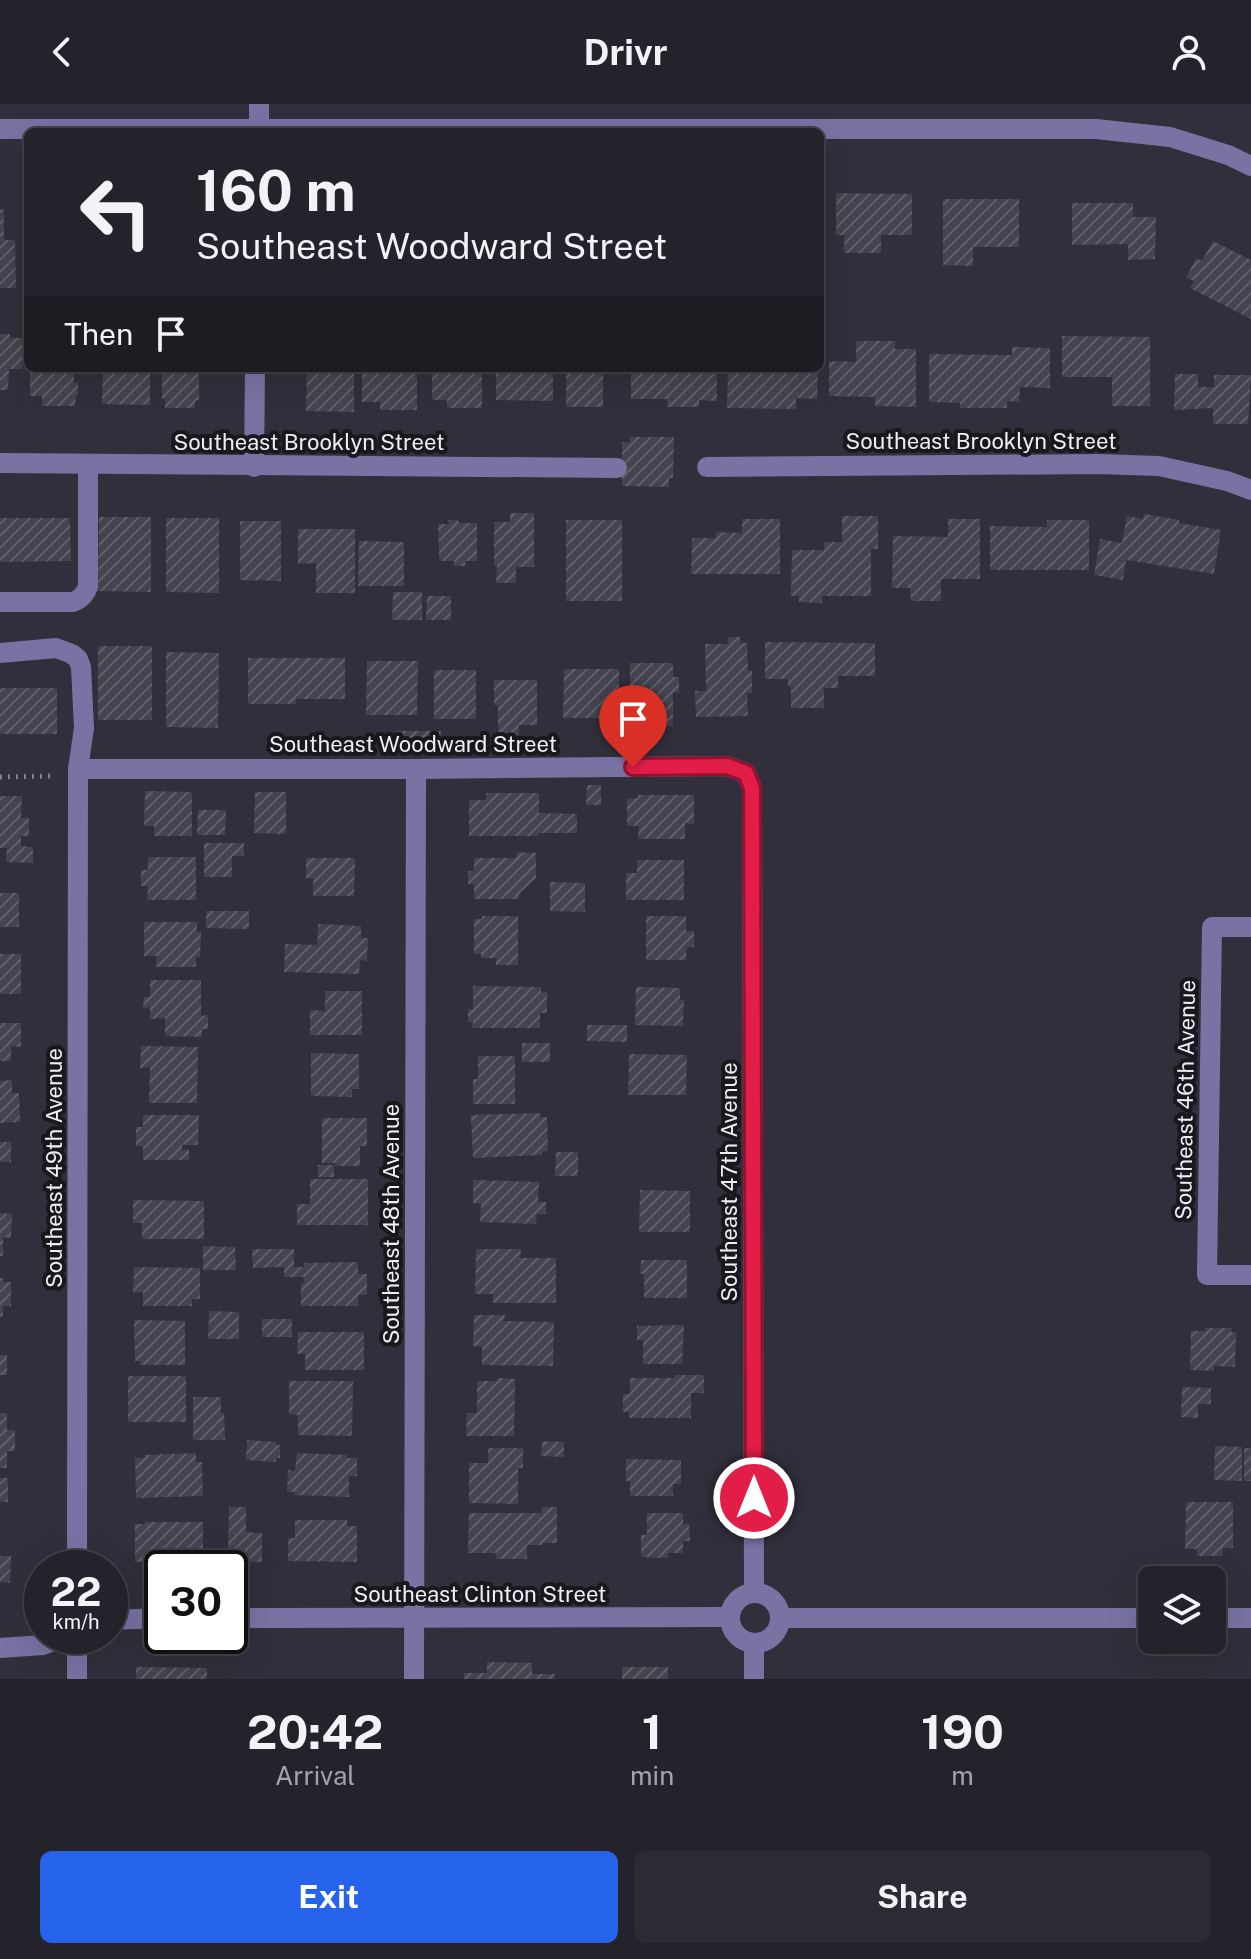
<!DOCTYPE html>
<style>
:root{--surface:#24232c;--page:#2c2b34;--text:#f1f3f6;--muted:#a3a4a9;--line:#414048;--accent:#2563eb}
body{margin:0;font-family:"Public Sans",sans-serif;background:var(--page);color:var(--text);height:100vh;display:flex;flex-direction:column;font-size:30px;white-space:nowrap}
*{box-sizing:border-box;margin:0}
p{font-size:26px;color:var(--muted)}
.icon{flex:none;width:44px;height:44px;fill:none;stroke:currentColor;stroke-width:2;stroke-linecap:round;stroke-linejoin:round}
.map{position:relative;height:1575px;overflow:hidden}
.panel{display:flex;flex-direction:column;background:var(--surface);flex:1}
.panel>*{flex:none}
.hud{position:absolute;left:24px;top:24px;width:800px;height:244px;border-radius:12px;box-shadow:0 8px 32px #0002,0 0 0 2px var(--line);background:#24232c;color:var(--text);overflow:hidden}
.tools{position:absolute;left:1138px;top:1462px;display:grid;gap:16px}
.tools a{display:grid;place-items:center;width:88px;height:88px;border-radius:12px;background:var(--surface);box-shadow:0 8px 32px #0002,0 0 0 2px var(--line);font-size:40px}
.speed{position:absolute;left:24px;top:1446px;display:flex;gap:16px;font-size:40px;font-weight:700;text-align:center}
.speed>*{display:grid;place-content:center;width:104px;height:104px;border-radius:50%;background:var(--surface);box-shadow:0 8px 32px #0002,0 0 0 2px var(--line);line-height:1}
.speed small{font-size:20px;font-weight:400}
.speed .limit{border:4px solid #111;border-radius:12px;background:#fff;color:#111}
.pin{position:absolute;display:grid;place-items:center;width:68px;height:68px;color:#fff;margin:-82px -34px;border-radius:50% 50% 50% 0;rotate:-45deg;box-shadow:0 0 8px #0007}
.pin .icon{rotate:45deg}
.me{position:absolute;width:88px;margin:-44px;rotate:0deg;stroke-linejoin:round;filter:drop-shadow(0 0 6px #0008)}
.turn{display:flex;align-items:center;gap:28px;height:168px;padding:0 40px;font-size:36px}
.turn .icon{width:104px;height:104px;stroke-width:2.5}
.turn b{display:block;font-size:56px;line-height:68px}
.then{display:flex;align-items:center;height:76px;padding:0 40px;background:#0003;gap:16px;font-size:30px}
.eta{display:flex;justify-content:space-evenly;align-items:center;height:136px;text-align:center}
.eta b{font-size:48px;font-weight:700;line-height:56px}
.cta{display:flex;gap:16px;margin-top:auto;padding:16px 40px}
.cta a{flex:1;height:92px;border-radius:12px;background:var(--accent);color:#fff;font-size:32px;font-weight:700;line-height:92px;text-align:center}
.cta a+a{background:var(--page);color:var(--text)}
header{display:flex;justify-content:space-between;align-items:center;height:104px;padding:0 40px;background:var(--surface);font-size:36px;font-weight:700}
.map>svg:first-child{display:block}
.building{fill:url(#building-hatch)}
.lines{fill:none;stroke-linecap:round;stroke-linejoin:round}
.path{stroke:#83828c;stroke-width:5;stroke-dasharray:2 6;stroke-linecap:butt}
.minor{stroke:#7873a3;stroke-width:20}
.route-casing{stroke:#92132f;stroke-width:20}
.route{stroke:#e11d48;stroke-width:14}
.labels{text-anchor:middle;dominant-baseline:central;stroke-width:8;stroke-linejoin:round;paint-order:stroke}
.street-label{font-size:22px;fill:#efeef6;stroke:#18181d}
</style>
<header><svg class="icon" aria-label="back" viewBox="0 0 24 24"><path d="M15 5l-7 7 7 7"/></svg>Drivr<svg class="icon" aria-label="person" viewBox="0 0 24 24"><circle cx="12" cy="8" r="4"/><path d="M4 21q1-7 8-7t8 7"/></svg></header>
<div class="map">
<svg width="1251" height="1575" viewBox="0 0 1251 1575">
<defs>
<pattern id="building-hatch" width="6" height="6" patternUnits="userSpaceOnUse" patternTransform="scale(2)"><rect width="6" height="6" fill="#444450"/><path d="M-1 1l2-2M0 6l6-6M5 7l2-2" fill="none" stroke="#5f5f6a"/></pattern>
</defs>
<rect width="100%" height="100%" fill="#302f3b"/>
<g class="building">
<polygon points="836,89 912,90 912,131 881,131 881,149 844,149 844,131 836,131"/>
<polygon points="943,95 1019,95 1019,143 973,143 973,162 943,161"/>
<polygon points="1072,99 1133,99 1133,113 1156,113 1155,155 1128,156 1128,140 1072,141"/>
<polygon points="4,105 4,136 15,136 16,184 0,184 0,106"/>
<polygon points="1213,137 1251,156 1251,215 1190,184 1194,177 1186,174 1196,154 1202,157"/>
<polygon points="0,230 10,230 10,234 23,234 22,265 9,265 8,286 0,286"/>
<polygon points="1062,232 1150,233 1150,302 1112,302 1112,273 1062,273"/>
<polygon points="856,237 895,237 895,245 916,245 916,303 875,302 875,293 829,292 829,257 856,258"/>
<polygon points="1012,243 1050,244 1050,284 1020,283 1019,298 1007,297 1007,304 960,304 960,299 929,298 929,250 1012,251"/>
<polygon points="30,264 74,264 74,279 78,279 78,291 76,291 75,302 42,302 42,292 30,292"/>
<polygon points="103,264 150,264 150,301 102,300"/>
<polygon points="162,264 199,264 199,296 195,297 195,304 165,304 165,295 162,295"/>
<polygon points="307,264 354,264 354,308 306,307"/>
<polygon points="362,264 417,264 417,306 380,306 380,298 362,298"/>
<polygon points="432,264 482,264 482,304 447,304 447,296 432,296"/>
<polygon points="496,264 553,264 553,297 496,296"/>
<rect x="566" y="264" width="37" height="39"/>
<polygon points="631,264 717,264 717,297 699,296 699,303 667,303 667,295 631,295"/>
<polygon points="728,264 818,264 817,295 796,294 796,305 727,304"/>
<polygon points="1175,270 1198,270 1198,283 1214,283 1214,271 1251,271 1248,320 1213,320 1213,304 1174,306"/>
<polygon points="630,333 674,333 673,374 669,374 669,383 622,382 622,338 630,338"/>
<polygon points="510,409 534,409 534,463 516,463 516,479 496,479 497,462 494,462 494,418 510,418"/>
<polygon points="1144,410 1179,416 1179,419 1221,426 1214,470 1126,456 1123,476 1094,471 1100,435 1122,439 1127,412 1143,415"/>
<polygon points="842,412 878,412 878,445 871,445 871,492 822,492 822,499 799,498 799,492 791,492 792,446 824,446 824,438 842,438"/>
<polygon points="99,413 151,413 151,488 98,487"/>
<polygon points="0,414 70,414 71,457 0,458"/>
<polygon points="166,414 219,414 219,489 166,488"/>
<polygon points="742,415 780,415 780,470 691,470 692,434 716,434 716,428 742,429"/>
<polygon points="948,415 980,415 980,475 941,475 941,497 911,497 910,484 892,484 893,432 948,433"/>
<polygon points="448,416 458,416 459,419 477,419 477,457 465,457 466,462 454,462 454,457 439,457 438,420 449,420"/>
<rect x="566" y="416" width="56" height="81"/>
<polygon points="1047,416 1089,416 1089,466 990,466 990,422 1047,423"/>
<polygon points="240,417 281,417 281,477 240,476"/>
<polygon points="298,425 355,425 355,489 316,489 316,459 298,460"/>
<polygon points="359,437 404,438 404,482 358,482"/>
<polygon points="393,488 422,488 422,516 392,516"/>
<polygon points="427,492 451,492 451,516 426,516"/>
<polygon points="728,533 740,533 741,539 747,539 748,567 752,567 752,589 747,589 748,612 696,613 695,587 706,587 705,540 728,540"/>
<polygon points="765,538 875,539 875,572 838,572 838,584 824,584 824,604 791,604 791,583 788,583 788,575 765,575"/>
<rect x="98" y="542" width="54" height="74"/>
<polygon points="166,548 219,549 218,624 166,623"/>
<polygon points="248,554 345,554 345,595 296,595 296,600 248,600"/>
<polygon points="367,557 418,557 417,611 366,611"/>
<polygon points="630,559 673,559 673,573 679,573 679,588 673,589 673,622 630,622"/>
<polygon points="564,565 619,565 619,604 602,604 602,614 563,614"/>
<rect x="434" y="566" width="42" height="49"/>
<polygon points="494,576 537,576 537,621 519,621 519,631 498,631 498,601 494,601"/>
<rect x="0" y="584" width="57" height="46"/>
<rect x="396" y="627" width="45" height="23"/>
<polygon points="587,681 601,681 601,701 586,701"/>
<polygon points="145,687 192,688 192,732 154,732 154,722 144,722"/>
<polygon points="255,688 286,688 286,730 254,729"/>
<polygon points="486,689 539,689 539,709 577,710 577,729 539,729 539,732 469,732 469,696 486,696"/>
<polygon points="638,691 694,691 694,720 685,719 685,735 638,735 639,722 627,722 627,695 638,694"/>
<polygon points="0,692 22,692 21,714 29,714 29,732 21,732 21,742 33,743 33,759 6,758 7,744 0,744"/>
<polygon points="198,706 226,706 225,731 197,731"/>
<polygon points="204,739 244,739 244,752 232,752 232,773 204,773"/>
<polygon points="517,748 536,749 536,774 519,790 519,795 474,795 474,780 468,780 468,767 474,767 474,754 516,754"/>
<polygon points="148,753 196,753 196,796 147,796 148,782 141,782 141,766 148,766"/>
<polygon points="306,754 355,754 354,792 313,792 313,775 306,774"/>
<polygon points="637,756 684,756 684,796 626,796 626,769 637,769"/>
<polygon points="550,778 585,779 585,808 550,807"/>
<rect x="0" y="789" width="19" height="34"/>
<polygon points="206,807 249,807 249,825 206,824"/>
<polygon points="482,812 518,812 518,861 496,861 496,854 481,854 481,850 474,850 474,815 482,815"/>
<polygon points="646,812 686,812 686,827 694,827 694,843 687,843 686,856 646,856"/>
<polygon points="144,818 197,818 197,828 201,828 200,853 196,853 196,863 156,863 157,852 144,852"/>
<polygon points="318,820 361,822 361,834 368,834 367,857 360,856 359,870 284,868 285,840 317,841"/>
<rect x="0" y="850" width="21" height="40"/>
<polygon points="150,876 201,876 201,912 208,911 208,925 202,925 202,933 165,932 165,914 150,915 150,903 143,904 144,893 150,893"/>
<polygon points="473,882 541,883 541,888 547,888 547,909 540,909 540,924 472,924 473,918 468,918 468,905 473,905"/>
<polygon points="636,883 680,884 680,896 684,896 683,922 635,921"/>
<polygon points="325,887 362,887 362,931 310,931 310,906 325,907"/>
<polygon points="0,919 21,919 21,943 11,942 11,957 0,957"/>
<polygon points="587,921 627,921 627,938 587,937"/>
<rect x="522" y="939" width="28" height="19"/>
<polygon points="141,942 198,943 197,999 149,999 150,963 140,964"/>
<polygon points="311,949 359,950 359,985 352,985 352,993 311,992"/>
<polygon points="629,950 687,951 686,991 628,991"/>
<polygon points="478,952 515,952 515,1000 473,1000 473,975 478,975"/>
<polygon points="12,976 12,989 19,989 20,1018 0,1019 0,977"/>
<polygon points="540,1009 541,1013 547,1013 548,1047 542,1048 542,1051 473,1054 471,1011"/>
<polygon points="143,1011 199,1011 198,1041 182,1041 182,1046 189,1045 189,1056 143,1056 143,1043 136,1042 136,1023 143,1023"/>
<polygon points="322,1014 367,1014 367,1042 360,1042 360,1062 335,1062 335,1059 322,1059"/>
<rect x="0" y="1038" width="11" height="20"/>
<polygon points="556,1048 578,1048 578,1072 555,1072"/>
<rect x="318" y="1061" width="16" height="12"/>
<polygon points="310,1075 368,1075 368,1121 297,1121 297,1100 310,1100"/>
<polygon points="473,1076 539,1078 538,1098 546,1098 546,1110 537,1110 536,1120 480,1118 481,1100 473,1099"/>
<polygon points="640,1086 690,1087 690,1128 639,1128"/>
<polygon points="133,1096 204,1097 204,1135 142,1135 142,1119 133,1119"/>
<polygon points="0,1109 12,1110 11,1134 3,1133 3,1152 0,1152"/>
<polygon points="203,1142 235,1143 236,1166 203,1166"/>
<polygon points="252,1145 294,1145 294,1163 304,1163 304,1159 358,1158 358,1170 367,1170 367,1191 358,1191 358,1202 301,1202 301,1179 304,1179 304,1173 284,1173 284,1163 253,1164"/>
<polygon points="476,1145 521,1145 520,1154 556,1154 556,1199 493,1199 493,1190 475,1190"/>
<polygon points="641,1156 687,1156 687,1194 644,1194 644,1170 640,1170"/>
<polygon points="134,1163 200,1164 200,1195 192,1195 192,1202 143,1202 143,1188 133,1189"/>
<polygon points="0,1174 4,1174 3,1178 11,1178 11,1202 3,1202 3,1213 0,1213"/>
<polygon points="209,1207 239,1208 239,1235 208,1235"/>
<polygon points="474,1211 505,1211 504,1217 554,1218 553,1262 482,1261 482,1243 473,1242"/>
<rect x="262" y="1215" width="30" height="18"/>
<polygon points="134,1216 185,1217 185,1261 140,1261 140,1257 135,1257"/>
<polygon points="684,1221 682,1260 643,1260 643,1236 637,1236 637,1222"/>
<polygon points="1205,1224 1232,1224 1231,1228 1236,1228 1235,1263 1214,1262 1214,1267 1190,1266 1191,1227 1205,1227"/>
<polygon points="298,1228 364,1228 364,1266 305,1266 305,1249 297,1250"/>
<rect x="0" y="1251" width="7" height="20"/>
<polygon points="675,1271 704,1271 704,1289 691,1289 691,1314 629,1314 629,1308 623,1308 623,1290 630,1290 630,1274 675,1274"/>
<rect x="128" y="1272" width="58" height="46"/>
<polygon points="497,1274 515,1275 514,1332 466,1332 467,1309 477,1309 477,1277 497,1277"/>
<polygon points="289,1277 353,1277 352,1332 298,1331 298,1311 289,1310"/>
<polygon points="1182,1283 1211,1284 1211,1300 1198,1300 1198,1314 1181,1313"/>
<polygon points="193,1293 221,1293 221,1309 224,1309 225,1336 193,1336"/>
<polygon points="0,1309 7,1309 7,1326 15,1326 15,1347 7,1347 7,1364 0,1364"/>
<polygon points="247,1336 276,1338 276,1341 280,1341 280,1354 276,1354 276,1358 246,1356"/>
<polygon points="542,1337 564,1338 564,1353 541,1352"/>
<polygon points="1215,1342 1242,1343 1242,1377 1214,1376"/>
<polygon points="488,1344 523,1344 523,1364 518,1364 518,1400 469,1399 469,1359 488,1359"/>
<rect x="1244" y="1344" width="7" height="33"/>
<polygon points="196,1349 196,1358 202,1358 203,1392 136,1394 135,1354 145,1354 144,1351"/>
<polygon points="297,1349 347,1351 347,1354 357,1354 357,1372 349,1372 349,1393 294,1391 295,1388 287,1388 288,1366 295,1367"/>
<polygon points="626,1355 681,1356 681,1380 673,1380 673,1392 630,1392 630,1377 626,1377"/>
<rect x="0" y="1374" width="8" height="24"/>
<polygon points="1186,1398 1233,1398 1233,1444 1223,1444 1223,1452 1197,1452 1197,1445 1185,1445"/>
<polygon points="229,1403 246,1403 246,1428 262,1429 262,1458 228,1457"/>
<polygon points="542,1403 557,1403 557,1439 543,1439 543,1441 527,1441 527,1455 496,1455 496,1449 468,1449 469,1409 541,1409"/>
<polygon points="647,1409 683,1409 683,1420 689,1420 690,1437 683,1437 683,1449 668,1449 668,1454 641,1453 641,1431 647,1431"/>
<polygon points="295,1416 347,1416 347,1422 357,1422 357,1458 288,1457 288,1434 295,1434"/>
<polygon points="145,1418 203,1418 203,1458 135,1458 135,1420 145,1420"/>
<polygon points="0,1452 11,1452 10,1479 0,1478"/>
<polygon points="487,1558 532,1559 532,1570 555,1570 554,1575 464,1575 464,1569 487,1569"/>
<polygon points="136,1563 207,1564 207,1575 136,1575"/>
<rect x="622" y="1563" width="46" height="12"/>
</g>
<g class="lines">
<polyline class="path" points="0,673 54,672"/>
<g class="minor">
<polyline points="0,25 1096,25 1170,33 1228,51 1251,62"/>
<polyline points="259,28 259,0"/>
<polyline points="0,359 617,364"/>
<polyline points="254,363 255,264"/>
<polyline points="707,363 1098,360 1159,362 1227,377 1251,386"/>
<path d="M0,498H73C81,495 84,491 88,483V360"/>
<polyline points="0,549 56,544 72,550 78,555 81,563 84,624 78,665 77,1464"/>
<polyline points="78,665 416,665 727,662 746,669 752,684 754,1489"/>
<polyline points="1251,823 1212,823 1207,1171 1251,1171"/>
<circle cx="755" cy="1514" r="25"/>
<polyline points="230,1514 730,1513"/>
<polyline points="780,1514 1152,1514"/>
<polyline points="1212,1514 1251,1514"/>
<polyline points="110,1516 162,1514"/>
<polyline points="0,1544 43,1541 67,1532"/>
<polyline points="77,1575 77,1532"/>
<polyline points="414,1575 416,665"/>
<polyline points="754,1575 754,1539"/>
</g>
</g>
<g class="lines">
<defs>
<polyline id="route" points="633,663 727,662 746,669 752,684 754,1394"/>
</defs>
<use href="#route" class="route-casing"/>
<use href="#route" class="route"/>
</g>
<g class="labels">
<g class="street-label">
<text x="981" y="337">Southeast Brooklyn Street</text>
<text x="309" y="338">Southeast Brooklyn Street</text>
<text x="413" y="640">Southeast Woodward Street</text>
<text transform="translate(1185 996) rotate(-89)">Southeast 46th Avenue</text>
<text transform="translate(54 1064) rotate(-90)">Southeast 49th Avenue</text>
<text transform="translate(729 1078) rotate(-90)">Southeast 47th Avenue</text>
<text transform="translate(391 1120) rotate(-90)">Southeast 48th Avenue</text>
<text x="480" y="1490">Southeast Clinton Street</text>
</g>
</g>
</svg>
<div class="tools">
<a><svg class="icon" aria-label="layers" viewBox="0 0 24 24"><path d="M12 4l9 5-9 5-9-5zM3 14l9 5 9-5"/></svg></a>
</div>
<div class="speed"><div>22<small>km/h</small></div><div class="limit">30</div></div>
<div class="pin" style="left:633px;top:663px;background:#d93025"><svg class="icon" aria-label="arrive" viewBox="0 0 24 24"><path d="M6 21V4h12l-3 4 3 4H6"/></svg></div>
<svg class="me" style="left:754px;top:1394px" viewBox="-20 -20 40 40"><circle r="17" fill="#e11d48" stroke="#fff" stroke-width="3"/><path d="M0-11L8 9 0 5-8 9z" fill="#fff"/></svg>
<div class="hud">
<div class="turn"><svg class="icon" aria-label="left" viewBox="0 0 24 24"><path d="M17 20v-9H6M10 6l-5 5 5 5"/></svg><div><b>160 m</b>Southeast Woodward Street</div></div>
<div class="then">Then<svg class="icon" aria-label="arrive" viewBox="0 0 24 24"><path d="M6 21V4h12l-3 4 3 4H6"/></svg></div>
</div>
</div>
<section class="panel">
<div class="eta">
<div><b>20:42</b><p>Arrival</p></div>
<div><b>1</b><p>min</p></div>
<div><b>190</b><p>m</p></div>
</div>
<div class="cta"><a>Exit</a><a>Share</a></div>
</section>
